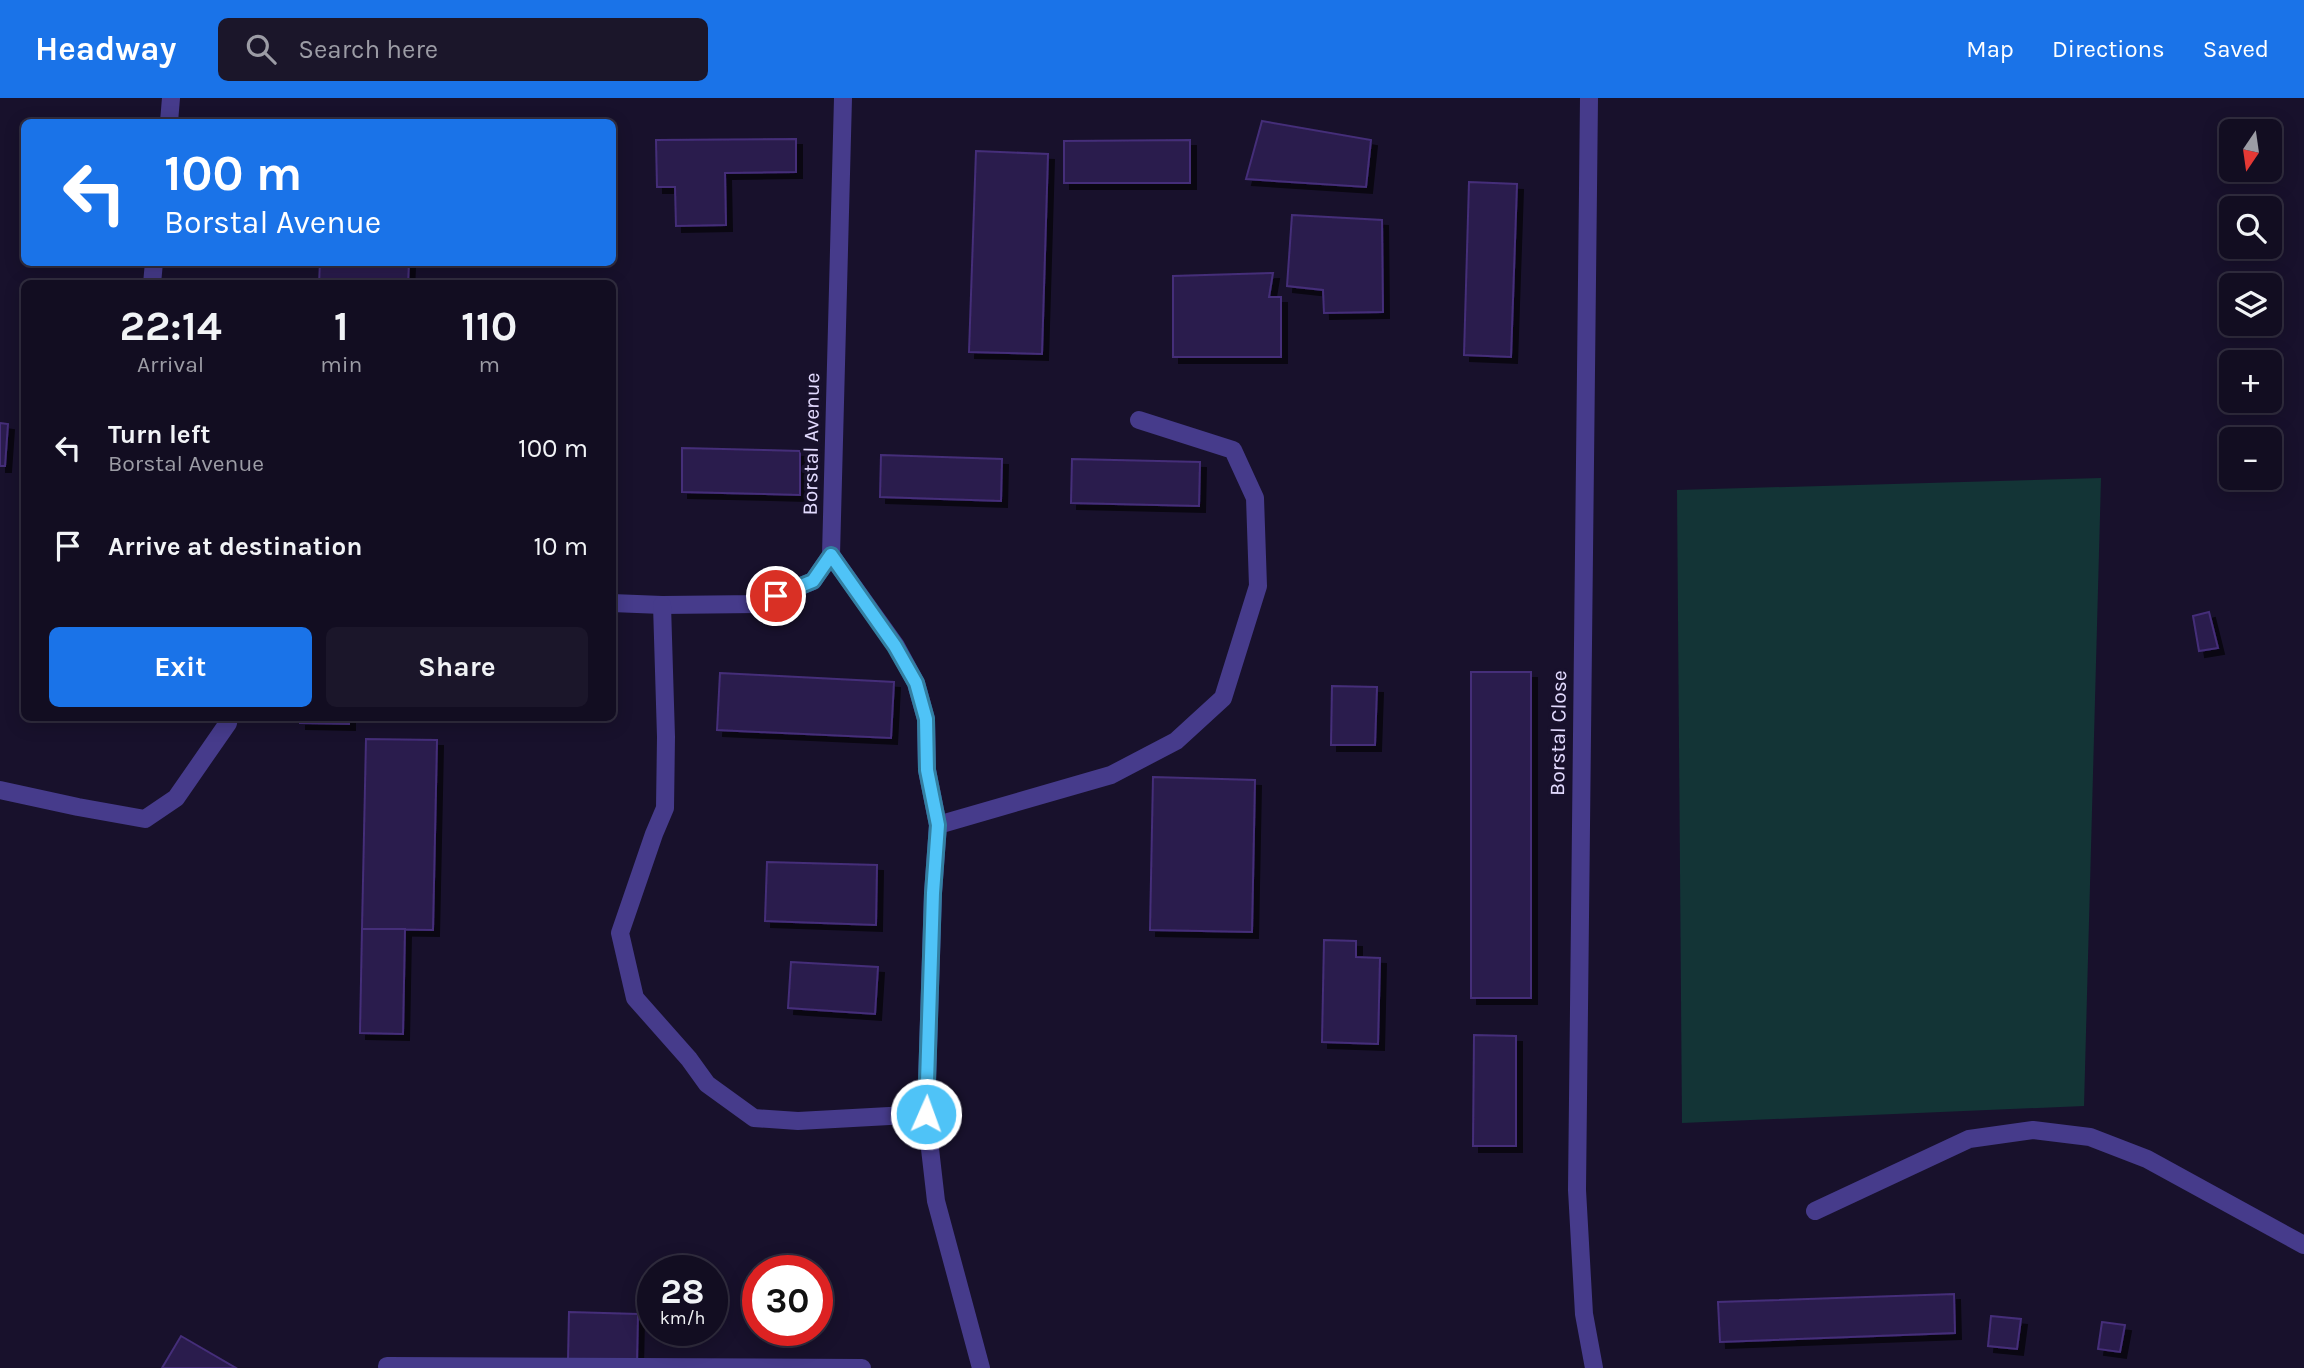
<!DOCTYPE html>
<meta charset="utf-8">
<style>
:root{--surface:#120d21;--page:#1b162a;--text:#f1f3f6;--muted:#9c9ca5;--line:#312d3f;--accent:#1a73e8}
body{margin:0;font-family:Karla,sans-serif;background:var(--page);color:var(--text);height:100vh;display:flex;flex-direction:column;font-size:26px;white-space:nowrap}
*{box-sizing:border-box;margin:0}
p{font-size:23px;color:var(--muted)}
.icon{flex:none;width:38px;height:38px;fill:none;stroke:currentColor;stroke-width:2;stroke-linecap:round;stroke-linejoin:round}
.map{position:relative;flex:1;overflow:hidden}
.panel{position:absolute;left:21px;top:182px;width:595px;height:441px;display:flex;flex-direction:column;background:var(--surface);border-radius:10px;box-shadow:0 4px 18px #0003,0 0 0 2px var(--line)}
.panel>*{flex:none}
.guide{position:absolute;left:21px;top:21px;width:595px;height:147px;border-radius:10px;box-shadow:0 4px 18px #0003,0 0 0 2px var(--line);background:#1a73e8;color:#fff;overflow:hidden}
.needle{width:46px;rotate:193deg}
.controls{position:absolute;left:2219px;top:21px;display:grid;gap:14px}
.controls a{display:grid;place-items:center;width:63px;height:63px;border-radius:10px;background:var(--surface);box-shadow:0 4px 18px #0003,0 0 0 2px var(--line);font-size:35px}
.speed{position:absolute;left:637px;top:1157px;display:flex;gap:14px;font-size:35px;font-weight:700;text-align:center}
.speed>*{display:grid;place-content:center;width:91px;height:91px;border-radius:50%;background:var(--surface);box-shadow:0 4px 18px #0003,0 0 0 2px var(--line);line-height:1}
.speed small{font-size:18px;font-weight:400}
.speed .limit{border:10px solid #d22;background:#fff;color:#111}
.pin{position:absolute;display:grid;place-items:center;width:60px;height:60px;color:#fff;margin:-30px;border:4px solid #fff;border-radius:50%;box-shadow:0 2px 7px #0007}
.me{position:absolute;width:77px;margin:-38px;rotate:2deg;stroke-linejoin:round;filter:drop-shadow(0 0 5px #0008)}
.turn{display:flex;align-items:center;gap:24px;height:147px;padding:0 28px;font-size:32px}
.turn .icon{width:91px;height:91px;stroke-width:2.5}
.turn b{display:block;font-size:49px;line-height:60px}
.eta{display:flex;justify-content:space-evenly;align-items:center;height:119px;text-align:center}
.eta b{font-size:42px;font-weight:700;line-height:49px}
.action{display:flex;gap:14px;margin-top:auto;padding:14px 28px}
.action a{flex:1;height:80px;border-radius:10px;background:var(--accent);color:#fff;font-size:28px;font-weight:700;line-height:80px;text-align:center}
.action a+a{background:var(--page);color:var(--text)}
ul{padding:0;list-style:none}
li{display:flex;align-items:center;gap:21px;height:98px;padding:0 28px}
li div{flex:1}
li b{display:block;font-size:26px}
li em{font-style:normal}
header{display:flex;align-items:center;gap:42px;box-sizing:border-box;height:98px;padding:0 35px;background:var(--accent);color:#fff}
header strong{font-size:33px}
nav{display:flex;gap:38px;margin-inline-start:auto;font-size:24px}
.search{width:490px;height:63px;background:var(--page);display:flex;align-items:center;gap:18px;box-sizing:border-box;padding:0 24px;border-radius:10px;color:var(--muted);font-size:26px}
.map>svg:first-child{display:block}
.green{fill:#133436}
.building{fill:#2b1c4d;stroke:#442e79;stroke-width:2;filter:url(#shadow)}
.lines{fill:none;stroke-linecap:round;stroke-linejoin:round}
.minor{stroke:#463b8b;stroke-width:18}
.route-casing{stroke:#337fa1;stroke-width:18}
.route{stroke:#4fc3f7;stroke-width:12}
.labels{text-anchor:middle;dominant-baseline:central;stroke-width:7;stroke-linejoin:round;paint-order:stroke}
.street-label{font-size:21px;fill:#e3dbff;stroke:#18112c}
</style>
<header>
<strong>Headway</strong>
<div class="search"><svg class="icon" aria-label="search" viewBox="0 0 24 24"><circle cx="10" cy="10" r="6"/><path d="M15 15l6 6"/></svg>Search here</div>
<nav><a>Map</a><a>Directions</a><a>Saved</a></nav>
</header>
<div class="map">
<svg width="2304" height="1270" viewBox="0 0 2304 1270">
<defs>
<filter id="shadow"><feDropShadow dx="6" dy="6" stdDeviation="0" flood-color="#0009"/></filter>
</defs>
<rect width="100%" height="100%" fill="#18112c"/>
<polygon class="green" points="2101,380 2084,1008 1682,1025 1677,392"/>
<g class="building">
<polygon points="1262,23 1371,42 1366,89 1246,81"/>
<polygon points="796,41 796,74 725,75 726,127 676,128 675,89 657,89 656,42"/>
<polygon points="1190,42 1190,85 1064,85 1064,43"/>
<polygon points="976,53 1048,56 1042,256 969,254"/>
<polygon points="1469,84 1517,86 1511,259 1464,257"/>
<polygon points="1292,117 1382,122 1383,214 1324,215 1323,192 1287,188"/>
<polygon points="320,164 409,164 408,186 319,186"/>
<polygon points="1273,175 1269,199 1281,199 1281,259 1173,259 1173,178"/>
<polygon points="0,325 8,326 5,368 0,368"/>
<polygon points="682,350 800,353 800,397 682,394"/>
<polygon points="881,357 1002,361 1001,403 880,399"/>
<polygon points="1072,361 1200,364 1199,408 1071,405"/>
<polygon points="2209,514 2218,550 2199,553 2193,518"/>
<rect x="1471" y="574" width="60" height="326"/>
<polygon points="720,575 894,584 891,640 717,632"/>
<polygon points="1332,588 1377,589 1375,647 1331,647"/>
<polygon points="300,620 349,620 349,626 300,625"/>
<polygon points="366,641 437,642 433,832 362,831"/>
<polygon points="1153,679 1255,682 1252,834 1150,832"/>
<polygon points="767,764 877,767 876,827 765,823"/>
<polygon points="362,831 405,831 403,936 360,935"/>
<polygon points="1324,842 1356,843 1356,859 1380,860 1378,946 1322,944"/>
<polygon points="791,864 878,869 875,916 788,910"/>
<polygon points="1474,937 1516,938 1516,1048 1473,1048"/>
<polygon points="1954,1196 1955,1235 1720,1244 1718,1204"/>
<polygon points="569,1214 638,1216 637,1264 568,1262"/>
<polygon points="1991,1218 2021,1221 2017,1251 1988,1248"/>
<polygon points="2102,1224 2125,1227 2120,1254 2098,1251"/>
<polygon points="181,1238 236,1270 162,1270"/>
</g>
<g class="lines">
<g class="minor">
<polyline points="1589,0 1577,1092 1584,1216 1594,1270"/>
<polyline points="169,24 171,0"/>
<polyline points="152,186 154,164"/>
<polyline points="831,457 896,548 916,585 926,621 927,672 938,727 933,795 926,1016 936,1103 981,1270"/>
<polyline points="612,505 662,507 758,506 813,483 831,457 843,0"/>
<polyline points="662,507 666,639 665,710 654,736 620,835 635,900 689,961 707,986 754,1020 798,1023 926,1016"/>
<polyline points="0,692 78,709 145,721 176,700 228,625 229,620"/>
<polyline points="938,727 1111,677 1176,643 1223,600 1258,488 1255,400 1233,352 1139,322"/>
<polyline points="1815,1113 1969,1041 2033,1032 2090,1039 2147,1061 2304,1147"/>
<polyline points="387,1268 862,1270"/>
</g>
</g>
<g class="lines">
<defs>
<polyline id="route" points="776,498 813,483 831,457 895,548 916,585 926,621 927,672 938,727 933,795 926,1016"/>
</defs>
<use href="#route" class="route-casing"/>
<use href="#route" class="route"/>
</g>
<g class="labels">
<g class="street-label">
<text transform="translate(811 346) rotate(-89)">Borstal Avenue</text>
<text transform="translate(1558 635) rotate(-89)">Borstal Close</text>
</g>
</g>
</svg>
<div class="controls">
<a><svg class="needle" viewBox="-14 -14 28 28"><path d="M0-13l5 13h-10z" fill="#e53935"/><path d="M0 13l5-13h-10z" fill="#9c9ca5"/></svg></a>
<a><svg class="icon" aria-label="search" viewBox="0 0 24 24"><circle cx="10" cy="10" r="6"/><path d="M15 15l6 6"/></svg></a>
<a><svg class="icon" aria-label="layers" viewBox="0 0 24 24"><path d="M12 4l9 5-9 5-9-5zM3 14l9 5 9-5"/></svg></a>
<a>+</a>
<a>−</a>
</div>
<div class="speed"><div>28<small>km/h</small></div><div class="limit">30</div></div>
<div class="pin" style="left:776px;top:498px;background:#d93025"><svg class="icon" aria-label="arrive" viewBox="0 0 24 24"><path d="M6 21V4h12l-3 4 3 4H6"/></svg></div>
<svg class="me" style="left:926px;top:1016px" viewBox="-20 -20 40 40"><circle r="17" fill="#4fc3f7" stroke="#fff" stroke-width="3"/><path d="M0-11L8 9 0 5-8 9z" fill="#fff"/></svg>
<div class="guide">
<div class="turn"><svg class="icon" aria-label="left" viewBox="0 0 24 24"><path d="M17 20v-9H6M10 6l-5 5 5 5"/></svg><div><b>100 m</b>Borstal Avenue</div></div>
</div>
<section class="panel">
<div class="eta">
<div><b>22:14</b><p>Arrival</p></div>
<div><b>1</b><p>min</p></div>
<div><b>110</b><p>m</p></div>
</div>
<ul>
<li><svg class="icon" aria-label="left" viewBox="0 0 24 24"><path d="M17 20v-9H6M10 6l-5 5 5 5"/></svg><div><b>Turn left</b><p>Borstal Avenue</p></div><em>100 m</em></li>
<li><svg class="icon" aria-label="arrive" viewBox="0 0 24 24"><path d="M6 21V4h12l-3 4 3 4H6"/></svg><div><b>Arrive at destination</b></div><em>10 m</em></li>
</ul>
<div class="action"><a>Exit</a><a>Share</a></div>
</section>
</div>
